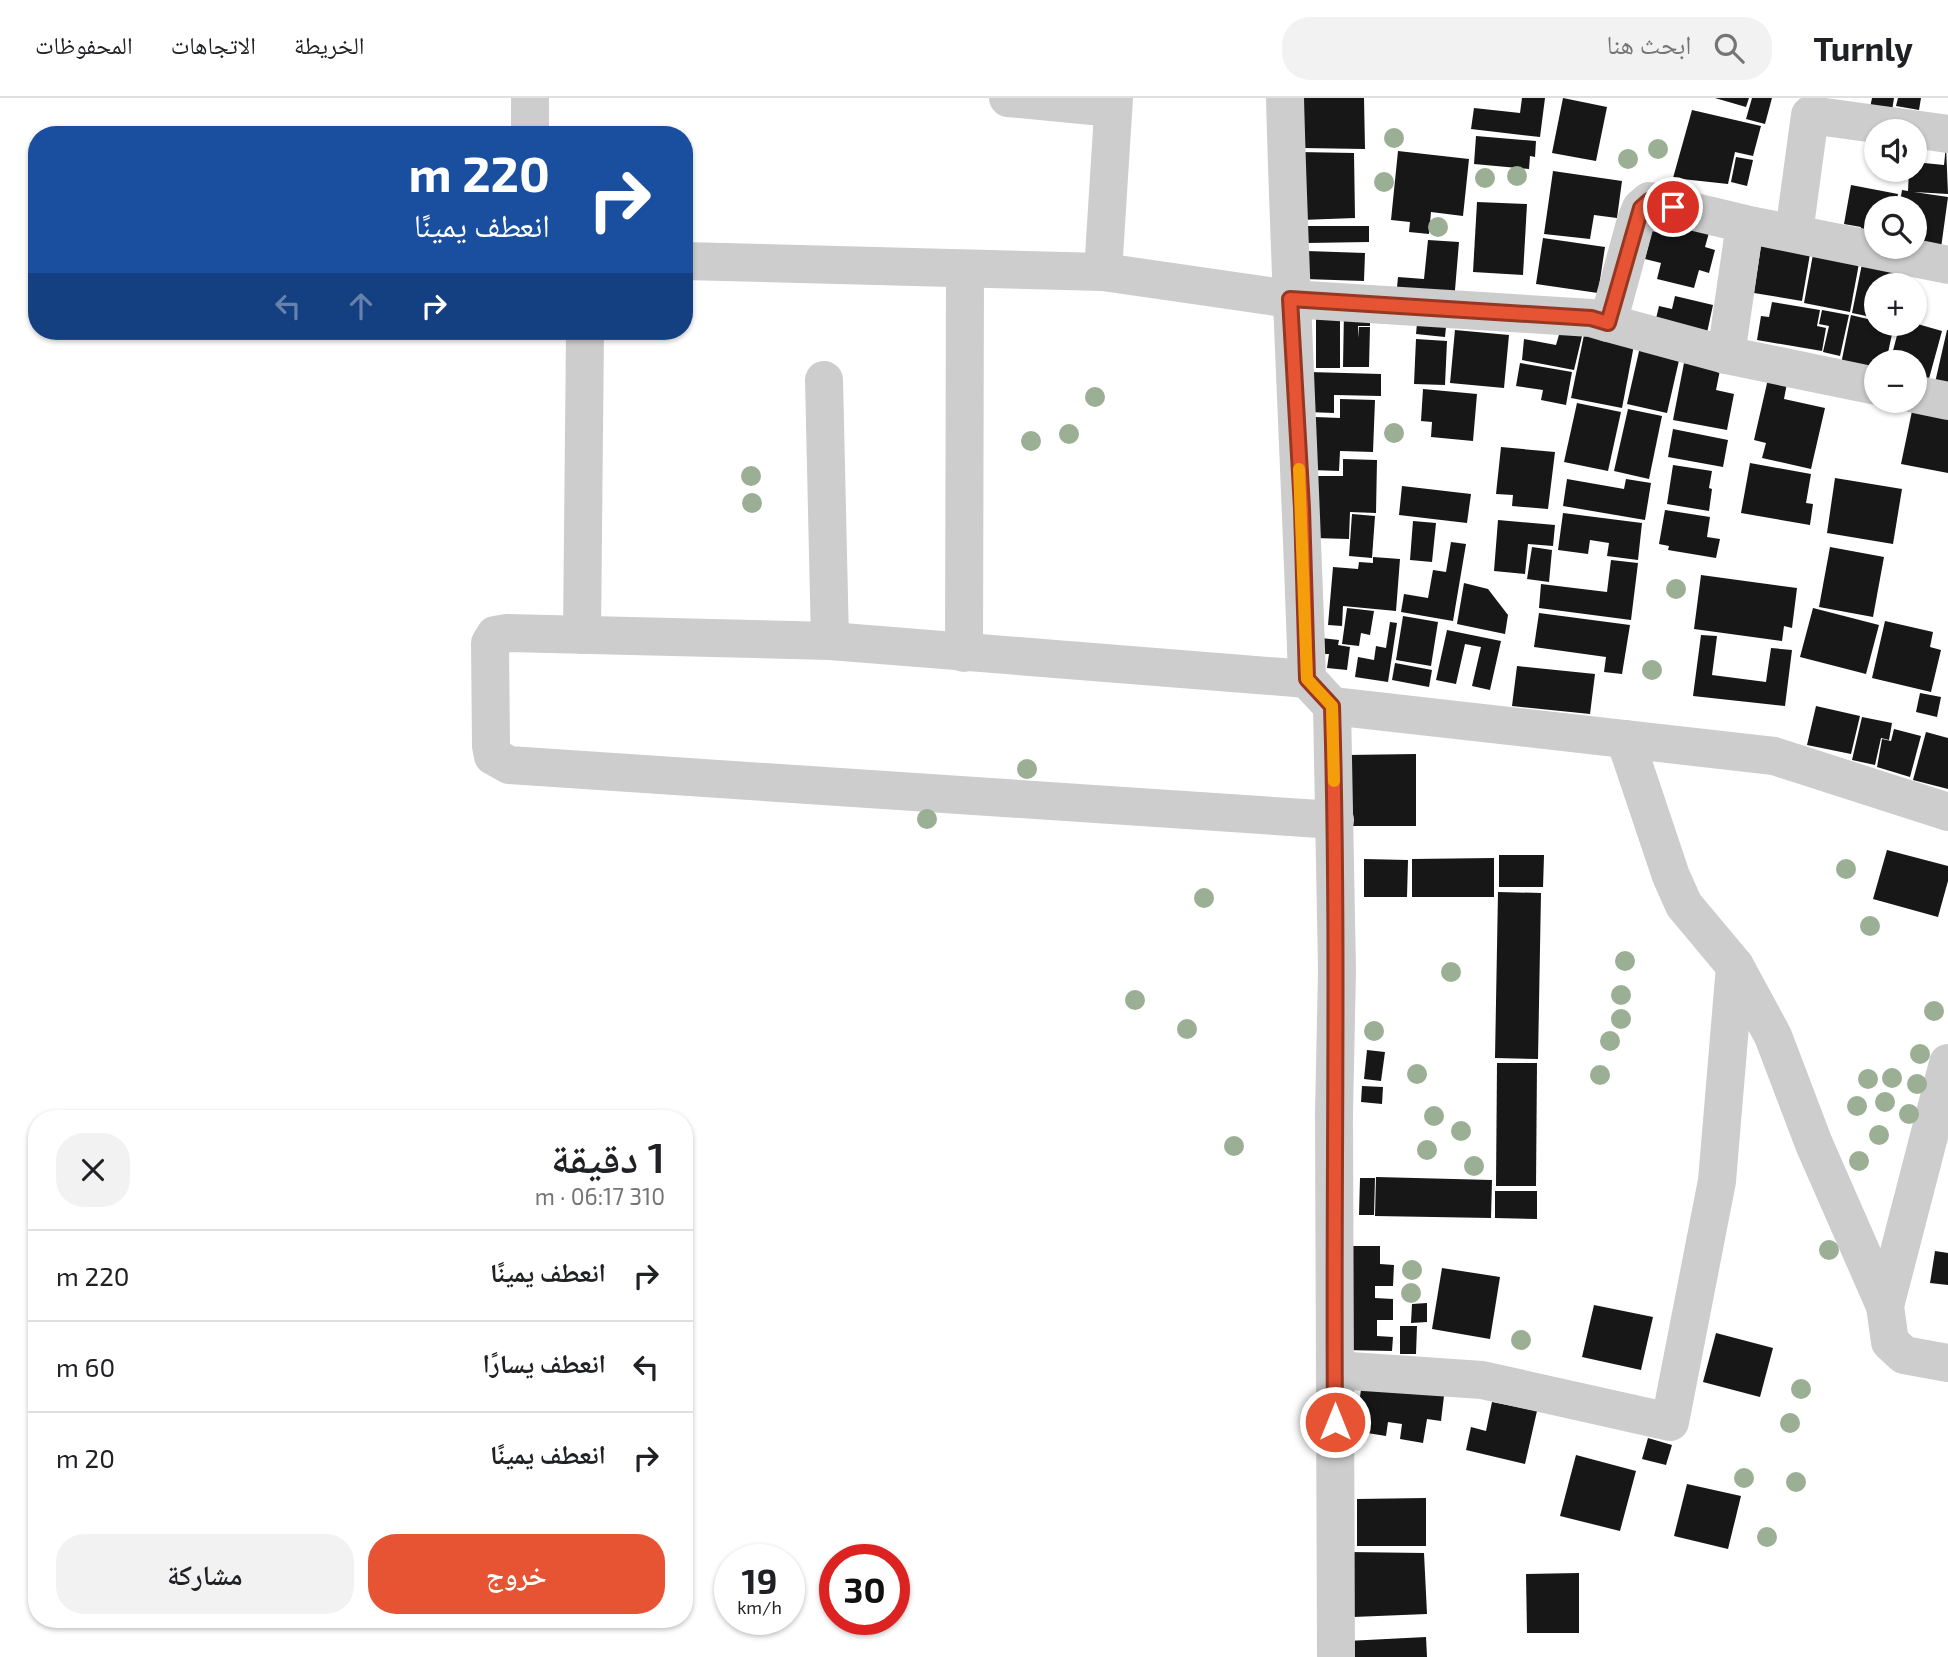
<!DOCTYPE html>
<html lang="ar">
<meta charset="utf-8">
<style>
:root{--surface:#fff;--page:#f2f2f2;--text:#202124;--muted:#757577;--line:#e0e0e0;--accent:#e65434}
body{margin:0;font-family:"Exo 2","Noto Naskh Arabic",sans-serif;background:var(--page);color:var(--text);direction:rtl;height:100vh;display:flex;flex-direction:column;font-size:26px;white-space:nowrap}
*{box-sizing:border-box;margin:0}
p{font-size:23px;color:var(--muted)}
.icon{flex:none;width:38px;height:38px;fill:none;stroke:currentColor;stroke-width:2;stroke-linecap:round;stroke-linejoin:round}
.map{position:relative;flex:1;overflow:hidden;direction:ltr}
.panel{position:absolute;left:28px;top:1012px;width:665px;height:518px;display:flex;flex-direction:column;background:var(--surface);border-radius:28px;box-shadow:0 2px 5px #0004;direction:rtl}
.panel>*{flex:none}
.guide{position:absolute;left:28px;top:28px;width:665px;height:214px;border-radius:28px;box-shadow:0 2px 5px #0004;direction:rtl;background:#1a4fa0;color:#fff;overflow:hidden}
.tools{position:absolute;left:1864px;top:21px;display:grid;gap:14px}
.tools a{display:grid;place-items:center;width:63px;height:63px;border-radius:50%;background:var(--surface);box-shadow:0 2px 5px #0004;font-size:35px}
.speed{position:absolute;left:714px;top:1446px;display:flex;gap:14px;font-size:35px;font-weight:700;text-align:center}
.speed>*{display:grid;place-content:center;width:91px;height:91px;border-radius:50%;background:var(--surface);box-shadow:0 2px 5px #0004;line-height:1}
.speed small{font-size:18px;font-weight:400}
.speed .limit{border:10px solid #d22;background:#fff;color:#111}
.pin{position:absolute;display:grid;place-items:center;width:60px;height:60px;color:#fff;margin:-30px;border:4px solid #fff;border-radius:50%;box-shadow:0 2px 7px #0007}
.me{position:absolute;width:77px;margin:-38px;rotate:0deg;stroke-linejoin:round;filter:drop-shadow(0 0 5px #0008)}
.turn{display:flex;align-items:center;gap:24px;height:147px;padding:0 28px;font-size:32px}
.turn .icon{width:91px;height:91px;stroke-width:2.5}
.turn b{display:block;font-size:49px;line-height:60px}
.lanes{display:flex;align-items:center;height:66px;padding:0 28px;background:#0003;justify-content:center;gap:35px;direction:ltr}
.lanes .off{opacity:.35}
.round{display:grid;place-items:center;flex:none;width:74px;height:74px;border-radius:28px;background:var(--page)}
.headline{display:flex;align-items:center;justify-content:space-between;height:119px;padding:0 28px}
h1{font-size:42px;font-weight:600;line-height:52px}
.cta{display:flex;gap:14px;margin-top:auto;padding:14px 28px}
.cta a{flex:1;height:80px;border-radius:28px;background:var(--accent);color:#fff;font-size:28px;font-weight:600;line-height:80px;text-align:center}
.cta a+a{background:var(--page);color:var(--text)}
ul{padding:0;list-style:none}
li{display:flex;align-items:center;gap:21px;height:91px;padding:0 28px;border-top:2px solid var(--line)}
li div{flex:1}
li b{display:block;font-size:26px}
li em{font-style:normal}
header{display:flex;align-items:center;gap:42px;box-sizing:border-box;height:98px;padding:0 35px;background:var(--surface);border-bottom:2px solid var(--line)}
header strong{font-size:33px}
nav{display:flex;gap:38px;margin-inline-start:auto;font-size:24px}
.search{width:490px;height:63px;background:var(--page);display:flex;align-items:center;gap:18px;box-sizing:border-box;padding:0 24px;border-radius:28px;color:var(--muted);font-size:26px}
.map>svg:first-child{display:block}
.building{fill:#171717}
.lines{fill:none;stroke-linecap:round;stroke-linejoin:round}
.minor{stroke:#cdcdcd;stroke-width:38}
.tree{fill:#9aaf94}
.route-casing{stroke:#963722;stroke-width:18}
.route{stroke:#e65434;stroke-width:12}
.slow{stroke:#f59e0b;stroke-width:12}
</style>
<header>
<strong>Turnly</strong>
<div class="search"><svg class="icon" aria-label="search" viewBox="0 0 24 24"><circle cx="10" cy="10" r="6"/><path d="M15 15l6 6"/></svg>ابحث هنا</div>
<nav><a>الخريطة</a><a>الاتجاهات</a><a>المحفوظات</a></nav>
</header>
<div class="map">
<svg width="1948" height="1559" viewBox="0 0 1948 1559">
<rect width="100%" height="100%" fill="#fff"/>
<g class="building">
<polygon points="1299,0 1364,0 1365,51 1302,50"/>
<polygon points="1522,0 1545,0 1540,39 1471,31 1474,10 1520,15"/>
<polygon points="1563,0 1607,9 1596,63 1552,55"/>
<polygon points="1715,0 1749,0 1746,9"/>
<polygon points="1752,0 1772,0 1765,26 1746,21"/>
<polygon points="1872,0 1894,0 1891,19 1869,15"/>
<polygon points="1898,0 1921,0 1919,12 1896,8"/>
<polygon points="1692,12 1761,28 1753,58 1735,54 1728,86 1673,80"/>
<polygon points="1476,38 1536,43 1535,59 1530,58 1529,71 1474,66"/>
<polygon points="1946,47 1948,96 1914,94 1948,99 1941,150 1914,146 1914,110 1899,110 1902,92 1908,93 1909,72 1914,72 1914,64 1944,67"/>
<polygon points="1398,53 1469,61 1463,118 1431,114 1429,136 1409,134 1410,124 1391,122"/>
<polygon points="1299,54 1354,55 1355,120 1301,122"/>
<polygon points="1736,59 1753,62 1747,88 1731,84"/>
<polygon points="1553,73 1622,83 1617,120 1594,117 1590,141 1544,136"/>
<polygon points="1851,87 1898,96 1895,110 1876,110 1876,142 1859,139 1861,129 1844,126"/>
<polygon points="1477,104 1527,106 1523,177 1473,174"/>
<polygon points="1676,122 1710,131 1705,149 1715,152 1709,175 1699,172 1694,190 1657,181 1661,165 1645,161 1652,133 1672,138"/>
<polygon points="1307,128 1369,128 1369,144 1307,145"/>
<polygon points="1543,140 1605,149 1598,195 1536,186"/>
<polygon points="1428,142 1459,144 1454,204 1396,200 1398,179 1424,181"/>
<polygon points="1761,148 1810,156 1802,203 1754,195"/>
<polygon points="1814,151 1860,160 1850,214 1804,205"/>
<polygon points="1307,153 1365,155 1364,183 1305,181"/>
<polygon points="1862,166 1907,176 1904,187 1876,187 1876,220 1852,215"/>
<polygon points="1675,198 1713,207 1705,244 1653,233 1659,208 1672,211"/>
<polygon points="1772,204 1820,212 1817,228 1826,230 1822,253 1757,242 1761,218 1769,219"/>
<rect x="1316" y="212" width="24" height="58"/>
<polygon points="1344,212 1370,212 1370,228 1358,228 1359,240 1359,229 1370,229 1369,269 1343,269"/>
<polygon points="1822,212 1849,217 1840,258 1823,254 1829,228 1819,226"/>
<polygon points="1418,215 1447,218 1445,239 1416,236"/>
<polygon points="1851,217 1876,223 1876,226 1894,227 1886,264 1876,264 1876,273 1841,266"/>
<polygon points="1914,225 1942,233 1927,288 1914,285 1914,264 1890,264 1900,226"/>
<polygon points="1561,230 1583,234 1574,272 1522,262 1524,241 1556,247"/>
<polygon points="1455,232 1509,237 1504,290 1450,285"/>
<polygon points="1585,232 1635,242 1622,310 1571,300"/>
<polygon points="1947,232 1948,232 1948,292 1934,289"/>
<polygon points="1416,241 1447,243 1445,287 1414,286"/>
<polygon points="1640,249 1680,258 1667,315 1627,306"/>
<polygon points="1520,265 1572,274 1566,307 1541,302 1543,292 1516,288"/>
<polygon points="1684,265 1720,272 1716,292 1734,296 1727,332 1673,322"/>
<polygon points="1309,274 1381,276 1381,298 1334,297 1334,315 1308,314"/>
<polygon points="1768,281 1787,285 1784,301 1825,310 1811,371 1762,360 1766,345 1754,342"/>
<polygon points="1423,291 1477,296 1473,343 1431,339 1432,324 1421,323"/>
<polygon points="1340,301 1375,302 1373,354 1340,353 1339,373 1312,372 1315,319 1340,320"/>
<polygon points="1577,305 1621,314 1608,373 1564,364"/>
<polygon points="1628,311 1662,318 1649,381 1614,373"/>
<polygon points="1912,313 1948,320 1948,375 1901,366"/>
<polygon points="1673,331 1728,342 1723,369 1668,359"/>
<polygon points="1501,349 1555,354 1548,411 1512,408 1513,397 1496,396"/>
<polygon points="1343,361 1377,362 1376,415 1350,414 1349,441 1314,440 1312,378 1343,378"/>
<polygon points="1750,365 1811,376 1806,405 1813,406 1810,427 1741,415"/>
<polygon points="1673,367 1712,373 1709,390 1712,391 1709,413 1667,406"/>
<polygon points="1835,380 1902,391 1893,446 1827,435"/>
<polygon points="1567,381 1624,391 1626,381 1651,385 1645,422 1563,408"/>
<polygon points="1402,388 1471,396 1467,425 1399,417"/>
<polygon points="1665,412 1710,419 1707,439 1720,441 1716,460 1668,452 1669,448 1659,446"/>
<polygon points="1563,415 1642,425 1638,462 1607,458 1609,445 1590,442 1588,456 1558,452"/>
<polygon points="1352,416 1375,418 1372,460 1349,458"/>
<polygon points="1498,422 1555,427 1553,448 1528,446 1525,476 1494,473"/>
<polygon points="1413,423 1436,425 1432,464 1410,462"/>
<polygon points="1451,444 1466,446 1453,523 1401,514 1404,496 1428,500 1433,472 1446,474"/>
<polygon points="1532,449 1552,452 1549,484 1527,481"/>
<polygon points="1830,449 1884,459 1873,519 1819,509"/>
<polygon points="1373,459 1400,461 1396,513 1343,508 1342,528 1328,527 1333,469 1358,471 1359,464 1373,465"/>
<polygon points="1611,462 1638,465 1631,522 1539,510 1541,486 1607,494"/>
<polygon points="1701,477 1797,490 1792,530 1784,528 1782,543 1694,531"/>
<polygon points="1464,485 1488,491 1508,517 1505,536 1457,526"/>
<polygon points="1347,510 1374,513 1370,537 1361,535 1359,548 1342,546"/>
<polygon points="1813,510 1879,527 1866,576 1800,559"/>
<polygon points="1539,515 1630,527 1622,576 1604,574 1606,559 1534,549"/>
<polygon points="1403,518 1438,524 1431,568 1396,562"/>
<polygon points="1885,523 1933,534 1930,549 1941,552 1931,594 1872,580"/>
<polygon points="1390,524 1397,525 1388,584 1355,579 1358,559 1374,562 1376,548 1386,550"/>
<polygon points="1447,532 1501,543 1490,592 1472,588 1481,549 1465,546 1456,586 1436,582"/>
<polygon points="1701,537 1717,538 1712,577 1766,584 1771,550 1792,552 1785,608 1693,598"/>
<polygon points="1321,540 1339,542 1338,547 1350,549 1347,572 1327,570 1329,556 1319,556"/>
<polygon points="1395,565 1432,572 1429,589 1392,582"/>
<polygon points="1517,568 1595,576 1590,616 1512,608"/>
<polygon points="1920,595 1941,599 1937,619 1916,614"/>
<polygon points="1816,608 1860,618 1851,656 1807,647"/>
<polygon points="1862,619 1892,625 1889,642 1881,640 1875,667 1852,662"/>
<polygon points="1894,631 1921,638 1910,679 1877,669 1882,641 1891,643"/>
<polygon points="1926,634 1948,640 1948,691 1913,682"/>
<polygon points="1416,656 1416,728 1347,728 1347,657"/>
<polygon points="1887,752 1948,768 1948,783 1938,819 1873,801"/>
<polygon points="1499,757 1544,757 1543,789 1499,789"/>
<polygon points="1494,760 1494,799 1412,799 1412,761"/>
<polygon points="1364,761 1408,762 1407,799 1364,799"/>
<polygon points="1498,794 1541,795 1538,961 1495,960"/>
<polygon points="1367,952 1385,954 1381,983 1364,981"/>
<polygon points="1497,965 1537,965 1536,1088 1496,1088"/>
<polygon points="1362,988 1383,989 1382,1006 1361,1004"/>
<polygon points="1376,1079 1492,1082 1491,1120 1375,1118"/>
<polygon points="1360,1080 1375,1080 1374,1117 1359,1117"/>
<polygon points="1495,1093 1537,1093 1537,1121 1495,1120"/>
<polygon points="1346,1148 1380,1148 1380,1166 1394,1167 1393,1188 1375,1188 1375,1200 1393,1201 1393,1222 1377,1222 1377,1238 1393,1239 1392,1253 1344,1252"/>
<polygon points="1935,1153 1948,1155 1948,1187 1930,1185"/>
<polygon points="1442,1170 1500,1179 1490,1241 1432,1231"/>
<polygon points="1427,1205 1427,1224 1411,1225 1412,1206"/>
<polygon points="1594,1207 1653,1219 1641,1272 1582,1259"/>
<polygon points="1400,1228 1417,1228 1416,1256 1400,1256"/>
<polygon points="1716,1235 1773,1250 1760,1299 1703,1284"/>
<polygon points="1362,1285 1444,1298 1441,1323 1427,1321 1423,1345 1400,1341 1402,1326 1388,1324 1386,1338 1355,1333"/>
<polygon points="1492,1304 1537,1313 1525,1366 1466,1352 1471,1329 1486,1333"/>
<polygon points="1648,1340 1672,1347 1666,1367 1642,1361"/>
<polygon points="1576,1357 1636,1373 1620,1433 1560,1418"/>
<polygon points="1687,1386 1741,1398 1728,1451 1674,1438"/>
<polygon points="1426,1400 1426,1448 1357,1448 1357,1401"/>
<polygon points="1349,1454 1424,1455 1427,1516 1353,1519"/>
<polygon points="1579,1475 1579,1535 1527,1535 1526,1476"/>
<polygon points="1426,1539 1427,1559 1347,1559 1347,1543"/>
</g>
<g class="lines">
<g class="minor">
<polyline points="530,0 530,37"/>
<polyline points="1008,0 1113,10"/>
<path d="M1285,0C1290,194 1301,387 1307,581L1332,608L1337,872L1334,1016L1336,1559"/>
<polyline points="1745,126 1726,257 1876,288"/>
<polyline points="1794,135 1810,17 1948,36"/>
<polyline points="684,163 1103,174 1290,201 1591,220 1608,225 1636,122 1641,110 1649,103 1745,126 1948,167"/>
<polyline points="1103,174 1114,0"/>
<polyline points="1608,225 1726,257"/>
<polyline points="824,282 830,543"/>
<polyline points="1914,296 1948,303"/>
<polyline points="582,537 585,233"/>
<polyline points="964,555 965,172"/>
<polyline points="1307,581 830,543 507,535 495,537 490,545 491,648 493,658 509,667 1335,722"/>
<polyline points="1332,608 1774,658 1948,714"/>
<polyline points="1625,641 1671,778 1684,807 1735,868 1773,938 1814,1046 1885,1208"/>
<polyline points="1948,965 1885,1208 1890,1244 1904,1257 1948,1265"/>
<polyline points="1335,1272 1482,1282 1670,1324 1717,1083 1735,868"/>
</g>
</g>
<g class="tree">
<circle cx="1394" cy="40" r="10"/>
<circle cx="1658" cy="51" r="10"/>
<circle cx="1628" cy="61" r="10"/>
<circle cx="1517" cy="78" r="10"/>
<circle cx="1485" cy="80" r="10"/>
<circle cx="1384" cy="84" r="10"/>
<circle cx="1438" cy="129" r="10"/>
<circle cx="1095" cy="299" r="10"/>
<circle cx="1394" cy="335" r="10"/>
<circle cx="1069" cy="336" r="10"/>
<circle cx="1031" cy="343" r="10"/>
<circle cx="751" cy="378" r="10"/>
<circle cx="752" cy="405" r="10"/>
<circle cx="1676" cy="491" r="10"/>
<circle cx="1652" cy="572" r="10"/>
<circle cx="1027" cy="671" r="10"/>
<circle cx="927" cy="721" r="10"/>
<circle cx="1846" cy="771" r="10"/>
<circle cx="1204" cy="800" r="10"/>
<circle cx="1870" cy="828" r="10"/>
<circle cx="1625" cy="863" r="10"/>
<circle cx="1451" cy="874" r="10"/>
<circle cx="1621" cy="897" r="10"/>
<circle cx="1135" cy="902" r="10"/>
<circle cx="1934" cy="913" r="10"/>
<circle cx="1621" cy="921" r="10"/>
<circle cx="1187" cy="931" r="10"/>
<circle cx="1374" cy="933" r="10"/>
<circle cx="1610" cy="943" r="10"/>
<circle cx="1920" cy="956" r="10"/>
<circle cx="1417" cy="976" r="10"/>
<circle cx="1600" cy="977" r="10"/>
<circle cx="1892" cy="980" r="10"/>
<circle cx="1868" cy="981" r="10"/>
<circle cx="1917" cy="986" r="10"/>
<circle cx="1885" cy="1004" r="10"/>
<circle cx="1857" cy="1008" r="10"/>
<circle cx="1909" cy="1016" r="10"/>
<circle cx="1434" cy="1018" r="10"/>
<circle cx="1461" cy="1033" r="10"/>
<circle cx="1879" cy="1037" r="10"/>
<circle cx="1234" cy="1048" r="10"/>
<circle cx="1427" cy="1052" r="10"/>
<circle cx="1859" cy="1063" r="10"/>
<circle cx="1474" cy="1068" r="10"/>
<circle cx="1829" cy="1152" r="10"/>
<circle cx="1412" cy="1172" r="10"/>
<circle cx="1411" cy="1195" r="10"/>
<circle cx="1521" cy="1242" r="10"/>
<circle cx="1801" cy="1291" r="10"/>
<circle cx="1790" cy="1325" r="10"/>
<circle cx="1744" cy="1380" r="10"/>
<circle cx="1796" cy="1384" r="10"/>
<circle cx="1767" cy="1439" r="10"/>
</g>
<g class="lines">
<defs>
<path id="route" d="M1335,1324C1333,1085 1339,847 1332,608L1307,581L1302,410L1290,201L1591,220L1608,225L1641,110L1649,103L1673,109"/>
</defs>
<use href="#route" class="route-casing"/>
<use href="#route" class="route"/>
<polyline class="slow" points="1299,371 1307,581 1332,608 1334,683"/>
</g>
</svg>
<div class="tools">
<a><svg class="icon" aria-label="sound" viewBox="0 0 24 24"><path d="M4 9h4l5-4v14l-5-4H4zM17 9q2 3 0 6"/></svg></a>
<a><svg class="icon" aria-label="search" viewBox="0 0 24 24"><circle cx="10" cy="10" r="6"/><path d="M15 15l6 6"/></svg></a>
<a>+</a>
<a>−</a>
</div>
<div class="speed"><div>19<small>km/h</small></div><div class="limit">30</div></div>
<div class="pin" style="left:1673px;top:109px;background:#d93025"><svg class="icon" aria-label="arrive" viewBox="0 0 24 24"><path d="M6 21V4h12l-3 4 3 4H6"/></svg></div>
<svg class="me" style="left:1335px;top:1324px" viewBox="-20 -20 40 40"><circle r="17" fill="#e65434" stroke="#fff" stroke-width="3"/><path d="M0-11L8 9 0 5-8 9z" fill="#fff"/></svg>
<div class="guide">
<div class="turn"><svg class="icon" aria-label="right" viewBox="0 0 24 24"><path d="M7 20v-9h11M14 6l5 5-5 5"/></svg><div><b>220 m</b>انعطف يمينًا</div></div>
<div class="lanes"><svg class="icon off" aria-label="left" viewBox="0 0 24 24"><path d="M17 20v-9H6M10 6l-5 5 5 5"/></svg><svg class="icon off" aria-label="ahead" viewBox="0 0 24 24"><path d="M12 20V5M6 11l6-6 6 6"/></svg><svg class="icon" aria-label="right" viewBox="0 0 24 24"><path d="M7 20v-9h11M14 6l5 5-5 5"/></svg></div>
</div>
<section class="panel">
<div class="headline"><div><h1>1 دقيقة</h1><p>310 m · 06:17</p></div><a class="round"><svg class="icon" aria-label="close" viewBox="0 0 24 24"><path d="M6 6l12 12M18 6L6 18"/></svg></a></div>
<ul>
<li><svg class="icon" aria-label="right" viewBox="0 0 24 24"><path d="M7 20v-9h11M14 6l5 5-5 5"/></svg><div><b>انعطف يمينًا</b></div><em>220 m</em></li>
<li><svg class="icon" aria-label="left" viewBox="0 0 24 24"><path d="M17 20v-9H6M10 6l-5 5 5 5"/></svg><div><b>انعطف يسارًا</b></div><em>60 m</em></li>
<li><svg class="icon" aria-label="right" viewBox="0 0 24 24"><path d="M7 20v-9h11M14 6l5 5-5 5"/></svg><div><b>انعطف يمينًا</b></div><em>20 m</em></li>
</ul>
<div class="cta"><a>خروج</a><a>مشاركة</a></div>
</section>
</div>
